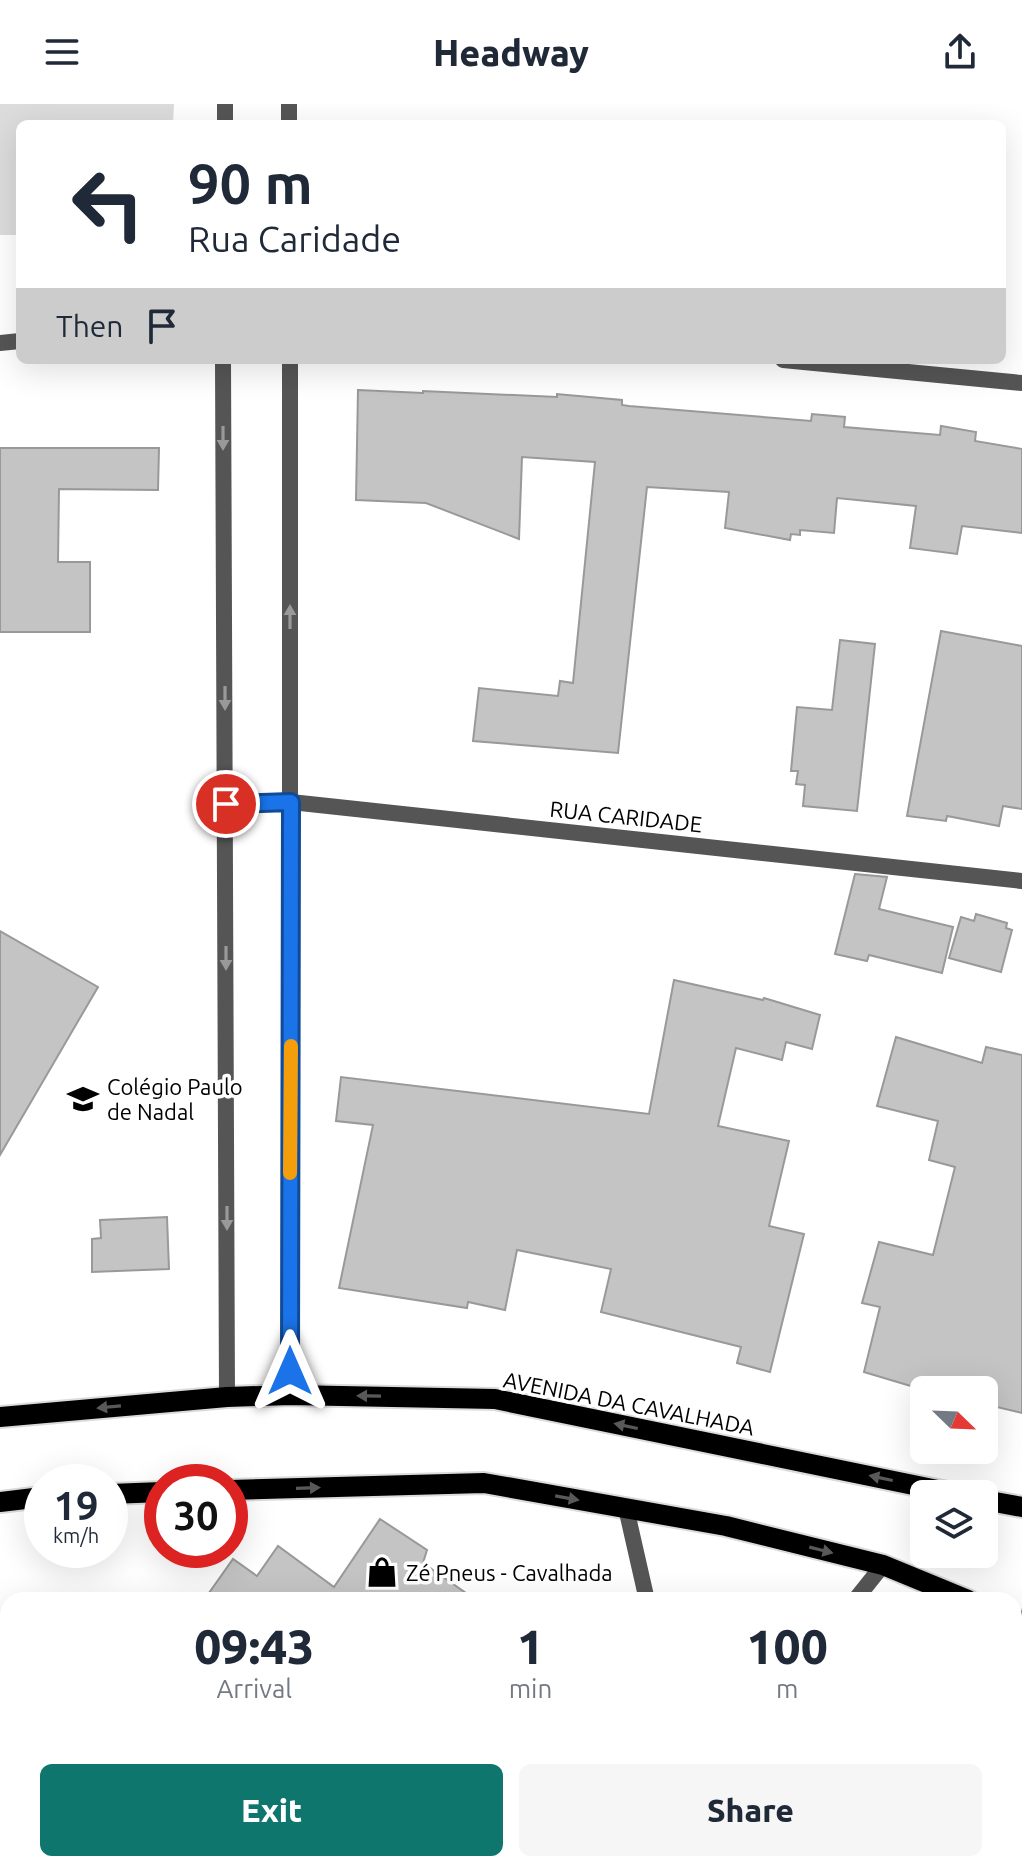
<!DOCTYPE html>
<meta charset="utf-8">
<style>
:root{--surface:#fff;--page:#f6f6f7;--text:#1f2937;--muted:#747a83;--accent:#0f766e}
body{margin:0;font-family:Ubuntu,sans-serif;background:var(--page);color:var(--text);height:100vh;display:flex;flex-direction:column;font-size:30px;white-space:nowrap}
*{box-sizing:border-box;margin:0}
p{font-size:26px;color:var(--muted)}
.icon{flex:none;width:44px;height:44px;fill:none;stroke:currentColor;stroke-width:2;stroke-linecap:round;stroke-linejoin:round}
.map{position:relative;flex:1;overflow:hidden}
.side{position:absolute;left:0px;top:1488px;width:1022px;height:280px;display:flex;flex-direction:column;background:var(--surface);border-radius:24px 24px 0 0;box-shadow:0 8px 32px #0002}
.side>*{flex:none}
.hud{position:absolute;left:16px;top:16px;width:990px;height:244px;border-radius:12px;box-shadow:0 8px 32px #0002;background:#fff;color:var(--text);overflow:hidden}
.needle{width:52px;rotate:113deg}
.buttons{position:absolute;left:910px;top:1272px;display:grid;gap:16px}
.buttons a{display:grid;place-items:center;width:88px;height:88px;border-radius:12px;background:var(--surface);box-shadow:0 8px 32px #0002;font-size:40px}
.speed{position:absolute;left:24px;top:1360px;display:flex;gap:16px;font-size:40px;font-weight:700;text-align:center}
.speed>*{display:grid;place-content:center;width:104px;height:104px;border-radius:50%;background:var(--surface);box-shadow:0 8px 32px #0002;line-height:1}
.speed small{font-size:20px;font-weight:400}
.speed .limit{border:12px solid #d22;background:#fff;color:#111}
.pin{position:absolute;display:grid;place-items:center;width:68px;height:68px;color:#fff;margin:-34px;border:4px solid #fff;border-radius:50%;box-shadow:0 2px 8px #0007}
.me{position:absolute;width:88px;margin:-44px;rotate:0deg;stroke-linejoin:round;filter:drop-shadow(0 0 6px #0008)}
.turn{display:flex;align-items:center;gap:28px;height:168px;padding:0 40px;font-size:36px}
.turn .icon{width:104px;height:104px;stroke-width:2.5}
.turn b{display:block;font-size:56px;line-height:68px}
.then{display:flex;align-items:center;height:76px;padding:0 40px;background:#0003;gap:16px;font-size:30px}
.eta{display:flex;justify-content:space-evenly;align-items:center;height:136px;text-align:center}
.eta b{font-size:48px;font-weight:800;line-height:56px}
.button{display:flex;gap:16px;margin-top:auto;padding:16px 40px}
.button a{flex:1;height:92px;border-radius:12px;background:var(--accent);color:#fff;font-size:32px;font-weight:800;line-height:92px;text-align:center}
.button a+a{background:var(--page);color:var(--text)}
header{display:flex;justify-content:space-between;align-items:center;height:104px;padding:0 40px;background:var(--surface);font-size:36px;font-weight:800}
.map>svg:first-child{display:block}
.green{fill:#dcdcdc}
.building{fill:#c4c4c4;stroke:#999;stroke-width:2}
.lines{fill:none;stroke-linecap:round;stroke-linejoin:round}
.primary-casing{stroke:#dbdbdb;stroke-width:24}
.service{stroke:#555;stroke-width:16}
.minor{stroke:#555;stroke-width:16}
.primary{stroke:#000;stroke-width:20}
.oneway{fill:#999}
.oneway2{fill:#595959}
.route-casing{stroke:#114b97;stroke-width:20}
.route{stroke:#1a73e8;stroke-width:14}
.slow{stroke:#f59e0b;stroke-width:14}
.labels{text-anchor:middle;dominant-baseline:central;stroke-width:7;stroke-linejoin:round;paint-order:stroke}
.street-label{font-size:22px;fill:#000;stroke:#fff}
.poi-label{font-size:22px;fill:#000;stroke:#fff;text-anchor:start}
</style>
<header><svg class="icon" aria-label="menu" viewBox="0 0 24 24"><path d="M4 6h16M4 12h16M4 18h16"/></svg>Headway<svg class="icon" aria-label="share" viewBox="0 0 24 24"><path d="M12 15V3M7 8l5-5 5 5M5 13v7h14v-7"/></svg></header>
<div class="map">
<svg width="1022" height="1768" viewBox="0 0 1022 1768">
<rect width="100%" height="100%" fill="#fff"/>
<polygon class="green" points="0,0 174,0 173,20 20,20 20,131 0,131"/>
<g class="building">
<polygon points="358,286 423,289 423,287 557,293 557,290 622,296 622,301 629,302 775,314 811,317 812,310 845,313 844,323 940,331 941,322 976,328 975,337 1022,345 1022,429 962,422 957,450 910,444 916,402 837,394 834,429 800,426 800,431 791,430 790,436 725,424 729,388 647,383 618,649 473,637 479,584 558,592 560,577 573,579 595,358 522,353 519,435 426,399 356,396"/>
<polygon points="0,344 159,344 158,386 59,385 58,458 90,458 90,528 0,528"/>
<polygon points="941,527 1022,542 1022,705 1003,702 999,722 947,712 946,717 907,712"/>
<polygon points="840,536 875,540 857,707 803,702 805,681 796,680 798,667 791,667 797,603 832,606"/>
<polygon points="855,770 887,773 879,805 953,823 942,869 869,851 867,857 835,850"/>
<polygon points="976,810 1007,819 1006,824 1012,826 1001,868 949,854 961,813 974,817"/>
<polygon points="0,827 98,883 0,1051"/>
<polygon points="674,876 763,896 764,894 820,911 812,945 786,938 782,956 736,944 718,1022 789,1037 769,1122 804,1130 770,1268 737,1259 741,1243 601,1208 611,1165 517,1146 505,1206 468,1198 467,1204 339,1184 373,1021 336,1017 341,973 649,1010"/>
<polygon points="896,933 982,959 986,943 1022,951 1022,1309 984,1300 984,1286 924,1286 864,1268 880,1203 862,1199 879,1138 933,1151 955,1063 929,1056 938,1017 877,1002"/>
<polygon points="167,1113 169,1165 92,1168 92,1135 101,1134 100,1116"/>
<polygon points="380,1415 427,1446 423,1459 476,1496 204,1496 233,1455 257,1472 278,1442 334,1483"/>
</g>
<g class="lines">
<defs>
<g id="primary">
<polyline points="0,1313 227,1293 290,1291 495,1295 957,1390"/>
<polyline points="230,1386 484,1379 726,1422 883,1461 968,1496"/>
<polyline points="110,1390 162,1388"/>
<polyline points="984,1396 1022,1403"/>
<polyline points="0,1398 42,1393"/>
<polyline points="1014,1514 1022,1518"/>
</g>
</defs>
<use href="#primary" class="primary-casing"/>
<g class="service">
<polyline points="0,239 20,237"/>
<polyline points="626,1404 646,1492 650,1496"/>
<polyline points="855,1496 883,1461"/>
<polyline points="1014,1686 1022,1691"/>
<polyline points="175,1768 177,1760"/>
<polyline points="511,1768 514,1760"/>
</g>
<g class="minor">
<polyline points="289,0 289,20"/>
<polyline points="225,20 225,0"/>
<polyline points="223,256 227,1293"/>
<polyline points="290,256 290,1291"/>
<polyline points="783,256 1022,279"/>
<polyline points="226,700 291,698 1022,777"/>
</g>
<use href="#primary" class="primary"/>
</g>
<defs><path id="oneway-solid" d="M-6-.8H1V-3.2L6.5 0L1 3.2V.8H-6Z" transform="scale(2)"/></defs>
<g class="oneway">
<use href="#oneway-solid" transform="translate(223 334) rotate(90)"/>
<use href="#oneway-solid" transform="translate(290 513) rotate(-90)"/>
<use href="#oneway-solid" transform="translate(225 594) rotate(90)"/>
<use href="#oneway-solid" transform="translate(226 854) rotate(90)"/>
<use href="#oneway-solid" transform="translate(227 1114) rotate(90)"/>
</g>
<g class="oneway2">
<use href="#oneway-solid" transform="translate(369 1292) rotate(-179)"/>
<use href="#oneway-solid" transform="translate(109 1303) rotate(175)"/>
<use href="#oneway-solid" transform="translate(626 1322) rotate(-168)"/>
<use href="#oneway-solid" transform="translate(881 1374) rotate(-168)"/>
<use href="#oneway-solid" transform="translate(308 1384) rotate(-2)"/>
<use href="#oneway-solid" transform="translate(567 1394) rotate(10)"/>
<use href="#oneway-solid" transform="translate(821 1446) rotate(14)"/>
</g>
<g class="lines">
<defs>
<polyline id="route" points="226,700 291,698 290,1267"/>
</defs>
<use href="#route" class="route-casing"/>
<use href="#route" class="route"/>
<polyline class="slow" points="290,1069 291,942"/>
</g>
<defs>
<symbol id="school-bare" viewBox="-9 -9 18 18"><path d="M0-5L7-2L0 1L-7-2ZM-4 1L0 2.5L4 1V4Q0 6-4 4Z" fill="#000" stroke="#fff" stroke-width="2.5" paint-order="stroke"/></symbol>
<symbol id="shop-bare" viewBox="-9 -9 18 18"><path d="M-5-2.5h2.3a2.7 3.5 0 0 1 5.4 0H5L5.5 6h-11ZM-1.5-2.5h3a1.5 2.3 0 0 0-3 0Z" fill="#000" stroke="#fff" stroke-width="2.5" paint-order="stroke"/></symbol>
</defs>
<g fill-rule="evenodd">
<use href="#school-bare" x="61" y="973" width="44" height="44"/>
<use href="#shop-bare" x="360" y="1446" width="44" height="44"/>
</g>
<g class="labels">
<g class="street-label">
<text transform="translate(626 712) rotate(6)">RUA CARIDADE</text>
<text transform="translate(629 1299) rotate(11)">AVENIDA DA CAVALHADA</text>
</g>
<g class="poi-label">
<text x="107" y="982">Colégio Paulo<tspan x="107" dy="25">de Nadal</tspan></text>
<text x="406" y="1468">Zé Pneus - Cavalhada</text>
</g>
</g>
</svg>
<div class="buttons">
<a><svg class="needle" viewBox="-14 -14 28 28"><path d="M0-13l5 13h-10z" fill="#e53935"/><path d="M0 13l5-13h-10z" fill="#747a83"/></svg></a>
<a><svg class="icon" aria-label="layers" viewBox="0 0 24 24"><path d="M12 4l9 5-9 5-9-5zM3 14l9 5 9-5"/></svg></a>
</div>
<div class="speed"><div>19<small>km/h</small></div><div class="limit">30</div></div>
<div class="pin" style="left:226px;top:700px;background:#d93025"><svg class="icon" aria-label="arrive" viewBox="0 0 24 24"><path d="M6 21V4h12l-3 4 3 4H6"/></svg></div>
<svg class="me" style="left:290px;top:1267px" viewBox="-20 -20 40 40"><path d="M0-17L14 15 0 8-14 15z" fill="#1a73e8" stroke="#fff" stroke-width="4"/></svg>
<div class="hud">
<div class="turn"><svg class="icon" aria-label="left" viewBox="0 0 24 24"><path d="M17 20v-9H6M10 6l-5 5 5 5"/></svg><div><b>90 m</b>Rua Caridade</div></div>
<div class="then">Then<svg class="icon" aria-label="arrive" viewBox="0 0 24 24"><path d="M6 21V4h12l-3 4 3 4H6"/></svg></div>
</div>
<section class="side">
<div class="eta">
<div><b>09:43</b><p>Arrival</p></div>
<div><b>1</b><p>min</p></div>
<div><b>100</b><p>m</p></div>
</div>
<div class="button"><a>Exit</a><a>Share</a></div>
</section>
</div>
